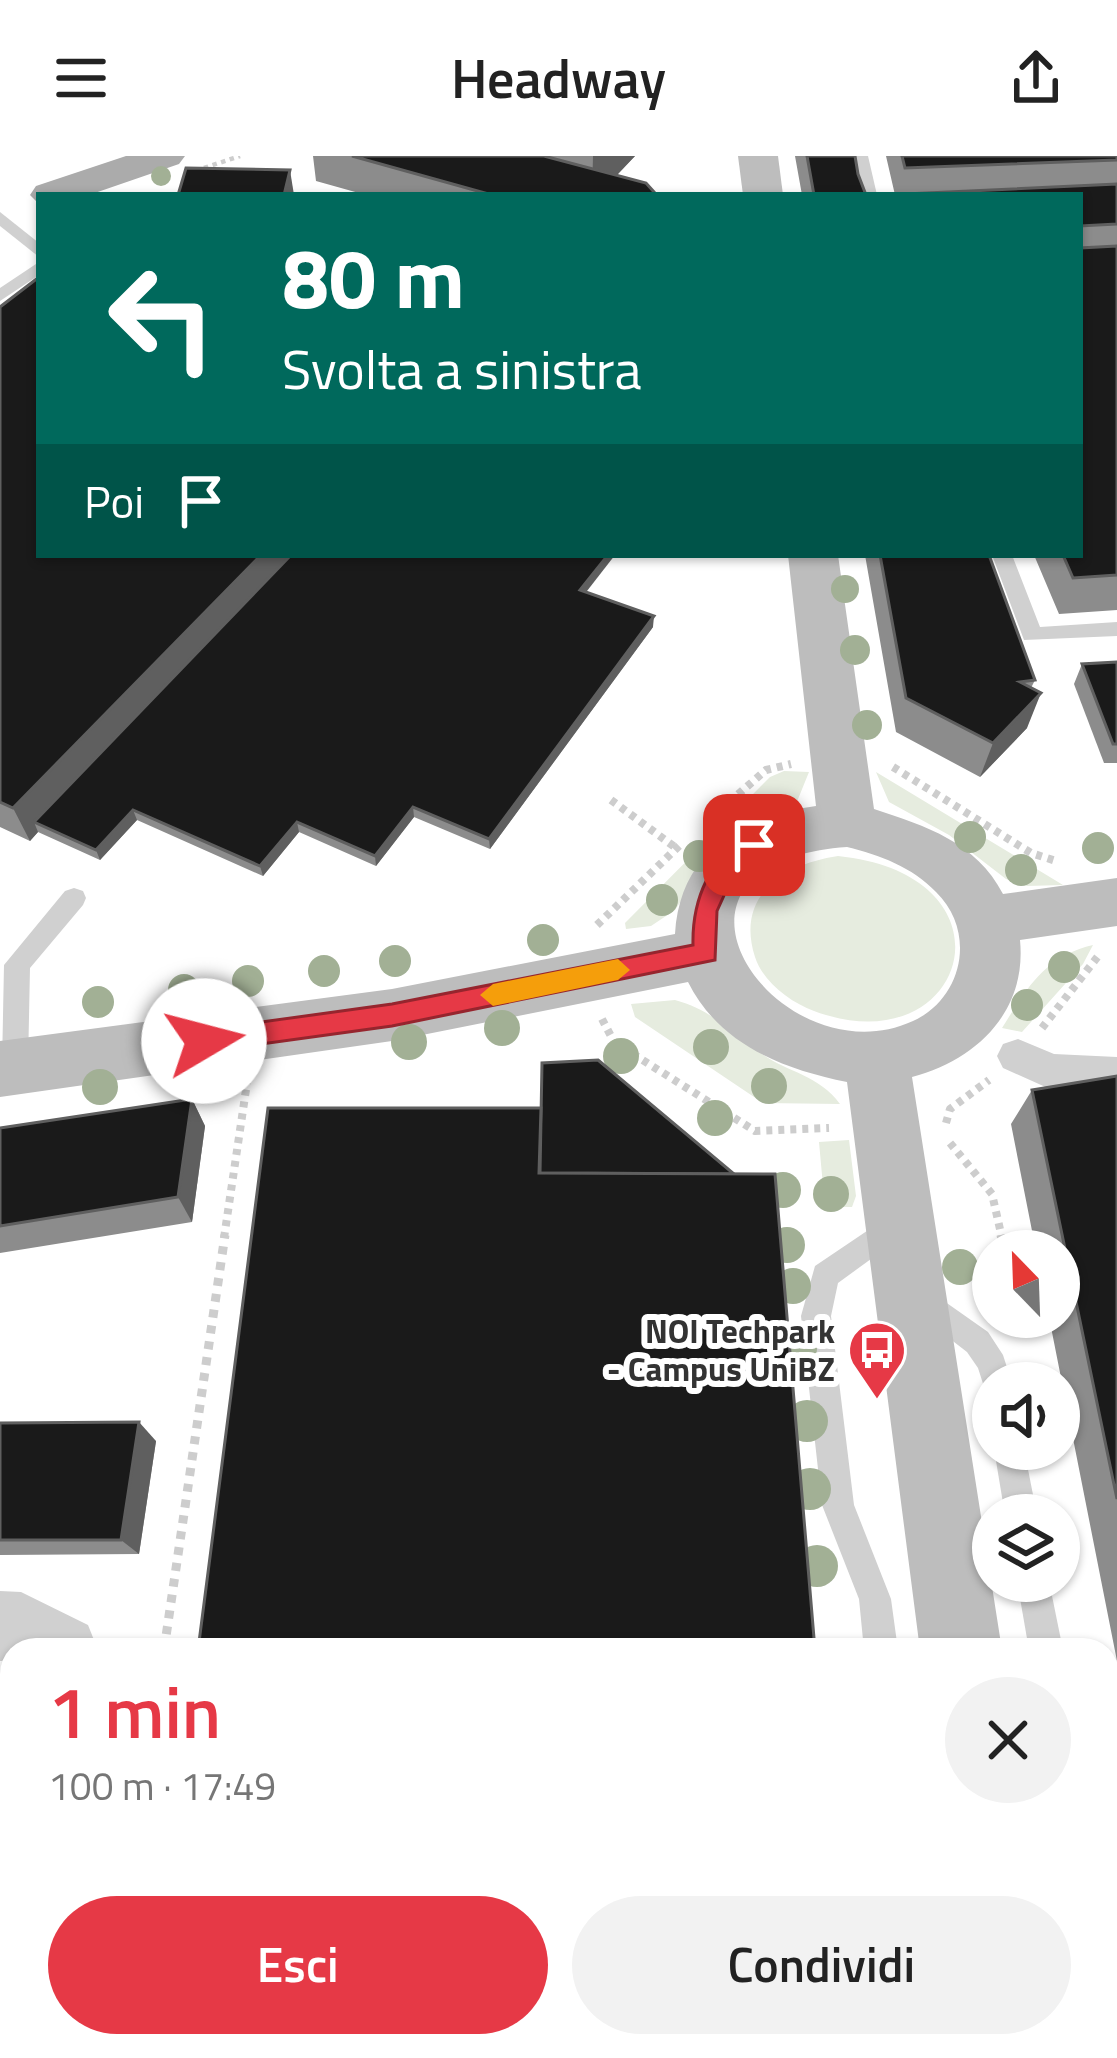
<!DOCTYPE html>
<html lang="it">
<meta charset="utf-8">
<style>
:root{--surface:#fff;--page:#f2f2f2;--text:#222;--muted:#767676;--accent:#e63946}
body{margin:0;font-family:"Titillium Web",sans-serif;background:var(--page);color:var(--text);height:100vh;display:flex;flex-direction:column;font-size:45px;white-space:nowrap}
*{box-sizing:border-box;margin:0}
p{font-size:39px;color:var(--muted)}
.icon{flex:none;width:66px;height:66px;fill:none;stroke:currentColor;stroke-width:2;stroke-linecap:round;stroke-linejoin:round}
.map{position:relative;flex:1;overflow:hidden}
.panel{position:absolute;left:0px;top:1482px;width:1119px;height:420px;display:flex;flex-direction:column;background:var(--surface);border-radius:36px 36px 0 0;box-shadow:0 3px 9px #0004}
.panel>*{flex:none}
.top-card{position:absolute;left:36px;top:36px;width:1047px;height:366px;border-radius:0px;box-shadow:0 3px 9px #0004;background:#00695c;color:#fff;overflow:hidden}
.needle{width:78px;rotate:337deg}
.tools{position:absolute;left:972px;top:1074px;display:grid;gap:24px}
.tools a{display:grid;place-items:center;width:108px;height:108px;border-radius:50%;background:var(--surface);box-shadow:0 3px 9px #0004;font-size:60px}
.pin{position:absolute;display:grid;place-items:center;width:102px;height:102px;color:#fff;margin:-51px;border-radius:24px;box-shadow:0 6px 18px #0006}
.me{position:absolute;width:132px;margin:-66px;rotate:82deg;stroke-linejoin:round;filter:drop-shadow(0 0 9px #0008)}
.turn{display:flex;align-items:center;gap:42px;height:252px;padding:0 48px;font-size:54px}
.turn .icon{width:156px;height:156px;stroke-width:2.5}
.turn b{display:block;font-size:84px;line-height:102px}
.then{display:flex;align-items:center;height:114px;padding:0 48px;background:#0003;gap:24px;font-size:45px}
.round{display:grid;place-items:center;flex:none;width:126px;height:126px;border-radius:63px;background:var(--page)}
.summary{display:flex;align-items:center;justify-content:space-between;height:204px;padding:0 48px}
h1{font-size:72px;font-weight:600;line-height:90px;color:var(--accent)}
.action{display:flex;gap:24px;margin-top:auto;padding:24px 48px}
.action a{flex:1;height:138px;border-radius:72px;background:var(--accent);color:#fff;font-size:48px;font-weight:600;line-height:138px;text-align:center}
.action a+a{background:var(--page);color:var(--text)}
header{display:flex;justify-content:space-between;align-items:center;height:156px;padding:0 48px;background:var(--surface);font-size:54px;font-weight:600}
.map>svg:first-child{display:block}
.green{fill:#e6ecdf}
.lines{fill:none;stroke-linecap:round;stroke-linejoin:round}
.path-far2{stroke:#cdcdcd;stroke-width:4.5;stroke-dasharray:4.5 4.5;stroke-linecap:butt}
.path-far1{stroke:#cdcdcd;stroke-width:8;stroke-dasharray:6 6;stroke-linecap:butt}
.path{stroke:#cdcdcd;stroke-width:9;stroke-dasharray:8 8;stroke-linecap:butt}
.service{fill:#d0d0d0;fill-rule:evenodd}
.pedestrian{fill:#d0d0d0;fill-rule:evenodd}
.minor{fill:#d0d0d0;fill-rule:evenodd}
.secondary{fill:#bdbdbd;fill-rule:evenodd}
.primary{fill:#ababab;fill-rule:evenodd}
.tree{fill:#a2b095}
.wall{fill:#8c8c8c}
.shaded-wall{fill:#5f5f5f}
.building{fill:#1a1a1a;stroke:#5f5f5f;stroke-width:3}
.route{fill:#e63946;stroke:#96252e;stroke-width:3}
.slow{fill:#f59e0b}
.labels{text-anchor:middle;dominant-baseline:central;stroke-width:12;stroke-linejoin:round;paint-order:stroke}
.poi-label{font-size:33px;font-weight:bold;fill:#333;stroke:#fff;text-anchor:end}
</style>
<header><svg class="icon" aria-label="menu" viewBox="0 0 24 24"><path d="M4 6h16M4 12h16M4 18h16"/></svg>Headway<svg class="icon" aria-label="share" viewBox="0 0 24 24"><path d="M12 15V3M7 8l5-5 5 5M5 13v7h14v-7"/></svg></header>
<div class="map">
<svg width="1117" height="1902" viewBox="0 0 1117 1902">
<rect width="100%" height="100%" fill="#fff"/>
<g class="green">
<polygon points="784,615 809,616 796,648 689,733 675,754 651,770 626,773 625,767 770,621"/>
<polygon points="876,616 1063,729 1027,730 1006,723 949,679 889,646"/>
<path d="M838,700C1024,719 968,912 814,855C790,846 763,826 755,801C735,739 784,708 838,700Z"/>
<path d="M1093,789L1083,808L1022,876L1002,872C1027,832 1045,800 1093,789Z"/>
<path d="M675,844C712,854 731,876 762,898C789,917 819,919 840,948L763,947L635,861L631,848Z"/>
<polygon points="849,984 856,1040 852,1051 831,1051 824,1041 819,986"/>
</g>
<g class="lines">
<polyline class="path-far2" points="204,12 240,0"/>
<g class="path-far1">
<polyline points="893,611 1031,697 1056,705"/>
<polyline points="611,644 676,692"/>
<polyline points="720,654 766,614 791,608"/>
<polyline points="597,769 681,688"/>
<polyline points="602,863 614,886 755,975 829,972"/>
<polyline points="1042,872 1099,799"/>
<polyline points="946,967 950,953 989,924"/>
<polyline points="950,987 992,1038 1002,1082"/>
<polyline points="224,1082 247,927"/>
</g>
<g class="path">
<polyline points="1001,1079 1004,1095"/>
<polyline points="1059,1388 1063,1410"/>
<polyline points="164,1494 225,1079"/>
<polyline points="1107,1642 1117,1695"/>
</g>
<g class="service">
<polygon points="852,0 868,0 877,39 861,39"/>
<polygon points="0,56 39,87 39,101 0,70"/>
<polygon points="39,106 39,119 0,145 0,132"/>
<polygon points="992,399 1012,399 1040,471 1117,466 1117,480 1024,484"/>
<polygon points="74,732 83,735 86,742 83,749 30,812 28,910 24,918 6,918 2,910 4,809 65,735"/>
<polygon points="898,1054 908,1058 912,1067 908,1076 838,1127 831,1160 854,1349 891,1443 898,1494 864,1494 859,1443 822,1349 801,1160 815,1110"/>
<polygon points="924,1131 988,1176 1003,1199 1012,1227 993,1227 993,1240 986,1237 978,1212 967,1196 914,1155 909,1145 914,1135"/>
<polygon points="994,1293 1024,1293 1037,1359 1005,1359"/>
<polygon points="1017,1425 1049,1425 1063,1494 1029,1494"/>
<polygon points="1117,1854 1117,1892 1100,1890 1107,1890 1107,1855"/>
<polygon points="907,1890 945,1890 946,1902 908,1902"/>
</g>
<polygon class="pedestrian" points="1018,883 1054,898 1117,901 1117,937 1050,933 1003,912 997,900 1003,888"/>
<g class="minor">
<polygon points="0,1435 21,1436 88,1469 98,1494 12,1494 12,1505 0,1505"/>
<polygon points="11,1890 12,1888 91,1890 89,1902 9,1902"/>
</g>
<g class="secondary">
<polygon points="738,0 778,0 783,39 743,39"/>
<path d="M788,399H838L874,653C926,670 976,686 1003,738L1117,722V770L1020,784C1027,855 977,904 912,921L1002,1494H920L847,926C782,913 719,888 688,826L392,885L0,941V885L392,833L675,778C680,696 740,660 816,650ZM847,691C880,699 912,711 936,736C977,776 963,842 913,865C780,926 623,707 847,691Z"/>
<polygon points="971,1890 1063,1890 1065,1902 973,1902"/>
</g>
<polygon class="primary" points="126,0 185,0 179,8 89,39 39,39 39,48 30,39 36,30"/>
</g>
<g class="tree">
<circle cx="161" cy="20" r="10"/>
<circle cx="845" cy="433" r="14"/>
<circle cx="855" cy="494" r="15"/>
<circle cx="867" cy="569" r="15"/>
<circle cx="970" cy="681" r="16"/>
<circle cx="1098" cy="692" r="16"/>
<circle cx="699" cy="700" r="16"/>
<circle cx="1021" cy="714" r="16"/>
<circle cx="662" cy="744" r="16"/>
<circle cx="543" cy="784" r="16"/>
<circle cx="395" cy="805" r="16"/>
<circle cx="1064" cy="811" r="16"/>
<circle cx="324" cy="815" r="16"/>
<circle cx="248" cy="825" r="16"/>
<circle cx="184" cy="834" r="16"/>
<circle cx="98" cy="846" r="16"/>
<circle cx="1027" cy="849" r="16"/>
<circle cx="502" cy="872" r="18"/>
<circle cx="409" cy="886" r="18"/>
<circle cx="711" cy="891" r="18"/>
<circle cx="621" cy="900" r="18"/>
<circle cx="189" cy="918" r="18"/>
<circle cx="769" cy="930" r="18"/>
<circle cx="100" cy="931" r="18"/>
<circle cx="715" cy="962" r="18"/>
<circle cx="783" cy="1034" r="18"/>
<circle cx="831" cy="1038" r="18"/>
<circle cx="787" cy="1089" r="18"/>
<circle cx="960" cy="1111" r="18"/>
<circle cx="793" cy="1130" r="18"/>
<circle cx="796" cy="1193" r="21"/>
<circle cx="807" cy="1265" r="21"/>
<circle cx="810" cy="1333" r="21"/>
<circle cx="817" cy="1410" r="21"/>
</g>
<g class="wall">
<polygon points="313,0 635,0 617,19 654,39 366,39 316,25"/>
<polygon points="795,0 855,0 858,18 866,39 802,39"/>
<polygon points="886,0 1117,0 1117,454 1059,458 1034,399 1080,399 1080,39 895,39"/>
<polygon points="0,151 586,436 653,471 490,693 414,661 376,710 299,676 263,720 137,664 100,704 38,676 30,685 0,671"/>
<polygon points="865,399 989,399 1035,524 1031,532 1027,572 980,621 896,576"/>
<polygon points="1117,506 1117,607 1104,607 1074,528 1082,508"/>
<polygon points="1117,920 1117,1505 1049,1161 1059,1161 1059,1095 1036,1095 1011,968 1032,934"/>
<polygon points="192,943 205,970 192,1066 0,1097 0,972"/>
<polygon points="0,1267 156,1285 139,1398 0,1399"/>
</g>
<g class="shaded-wall">
<polygon points="593,0 635,0 598,39 592,39"/>
<polygon points="290,14 294,39 284,39"/>
<polygon points="261,399 303,399 34,666 38,676 30,685 13,652"/>
<polygon points="608,399 615,399 580,444 580,434"/>
<polygon points="654,460 653,471 490,693 489,683"/>
<polygon points="1041,537 1027,572 980,621 993,587"/>
<polygon points="413,651 414,661 376,710 375,700"/>
<polygon points="133,654 137,664 100,704 96,694"/>
<polygon points="297,666 299,676 263,720 260,710"/>
<polygon points="192,943 205,970 192,1066 178,1041"/>
<polygon points="139,1266 156,1285 139,1398 121,1384"/>
</g>
<g class="building">
<polygon points="352,0 544,0 646,27 654,36 651,39 492,39"/>
<polygon points="807,0 855,0 858,18 866,39 814,39"/>
<polygon points="902,0 1117,0 1117,4 905,12"/>
<polygon points="186,12 290,14 284,39 178,39"/>
<polygon points="1117,28 1117,68 1080,70 1080,39 905,38"/>
<polygon points="1117,90 1117,419 1073,422 1063,399 1080,399 1080,92"/>
<polygon points="39,121 39,399 261,399 13,652 0,646 0,151"/>
<polygon points="291,399 608,399 580,434 654,460 489,683 413,651 375,700 297,666 260,710 133,654 96,694 34,666"/>
<polygon points="880,399 989,399 1035,524 1020,526 1041,537 993,587 906,542"/>
<polygon points="1117,506 1117,588 1113,588 1082,508"/>
<polygon points="598,904 734,1018 540,1017 542,907"/>
<polygon points="1117,920 1117,1343 1032,934"/>
<polygon points="192,943 178,1041 0,1070 0,972"/>
<polygon points="268,952 541,952 539,1017 775,1018 815,1494 198,1494"/>
<polygon points="139,1266 121,1384 0,1384 0,1267"/>
<polygon points="296,1890 341,1890 341,1902 305,1902"/>
<polygon points="341,1890 848,1890 849,1902 341,1902"/>
</g>
<path class="route" d="M754,680L766,689L731,724L717,755L715,804L392,870L204,896L191,885L204,874L392,848L693,789C692,746 709,697 754,680Z"/>
<polygon class="slow" points="618,803 630,814 618,824 493,850 480,839 493,828"/>
<defs>
<symbol id="bus-pin" viewBox="-11 -11 22 30"><path d="M0 17L-7.5 6A9.5 9.5 0 1 1 7.5 6Z" fill="#e63946" stroke="#fff"/><path d="M-5-6H5V4H4V6H2V4H-2V6H-4V4H-5ZM-3.5-4V0h7V-4ZM-3.5 1.2v1.5H-2V1.2ZM2 1.2v1.5H3.5V1.2Z" fill="#fff"/></symbol>
</defs>
<g fill-rule="evenodd">
<use href="#bus-pin" x="844" y="1161" width="66" height="90"/>
</g>
<g class="labels">
<g class="poi-label">
<text x="835" y="1175">NOI Techpark<tspan x="835" dy="38">- Campus UniBZ</tspan></text>
</g>
</g>
</svg>
<div class="tools">
<a><svg class="needle" viewBox="-14 -14 28 28"><path d="M0-13l5 13h-10z" fill="#e53935"/><path d="M0 13l5-13h-10z" fill="#767676"/></svg></a>
<a><svg class="icon" aria-label="sound" viewBox="0 0 24 24"><path d="M4 9h4l5-4v14l-5-4H4zM17 9q2 3 0 6"/></svg></a>
<a><svg class="icon" aria-label="layers" viewBox="0 0 24 24"><path d="M12 4l9 5-9 5-9-5zM3 14l9 5 9-5"/></svg></a>
</div>
<div class="pin" style="left:754px;top:689px;background:#d93025"><svg class="icon" aria-label="arrive" viewBox="0 0 24 24"><path d="M6 21V4h12l-3 4 3 4H6"/></svg></div>
<svg class="me" style="left:204px;top:885px" viewBox="-20 -20 40 40"><circle r="19" fill="#fff"/><path d="M0-13L10 11 0 6-10 11z" fill="#e63946"/></svg>
<div class="top-card">
<div class="turn"><svg class="icon" aria-label="left" viewBox="0 0 24 24"><path d="M17 20v-9H6M10 6l-5 5 5 5"/></svg><div><b>80 m</b>Svolta a sinistra</div></div>
<div class="then">Poi<svg class="icon" aria-label="arrive" viewBox="0 0 24 24"><path d="M6 21V4h12l-3 4 3 4H6"/></svg></div>
</div>
<section class="panel">
<div class="summary"><div><h1>1 min</h1><p>100 m · 17:49</p></div><a class="round"><svg class="icon" aria-label="close" viewBox="0 0 24 24"><path d="M6 6l12 12M18 6L6 18"/></svg></a></div>
<div class="action"><a>Esci</a><a>Condividi</a></div>
</section>
</div>
